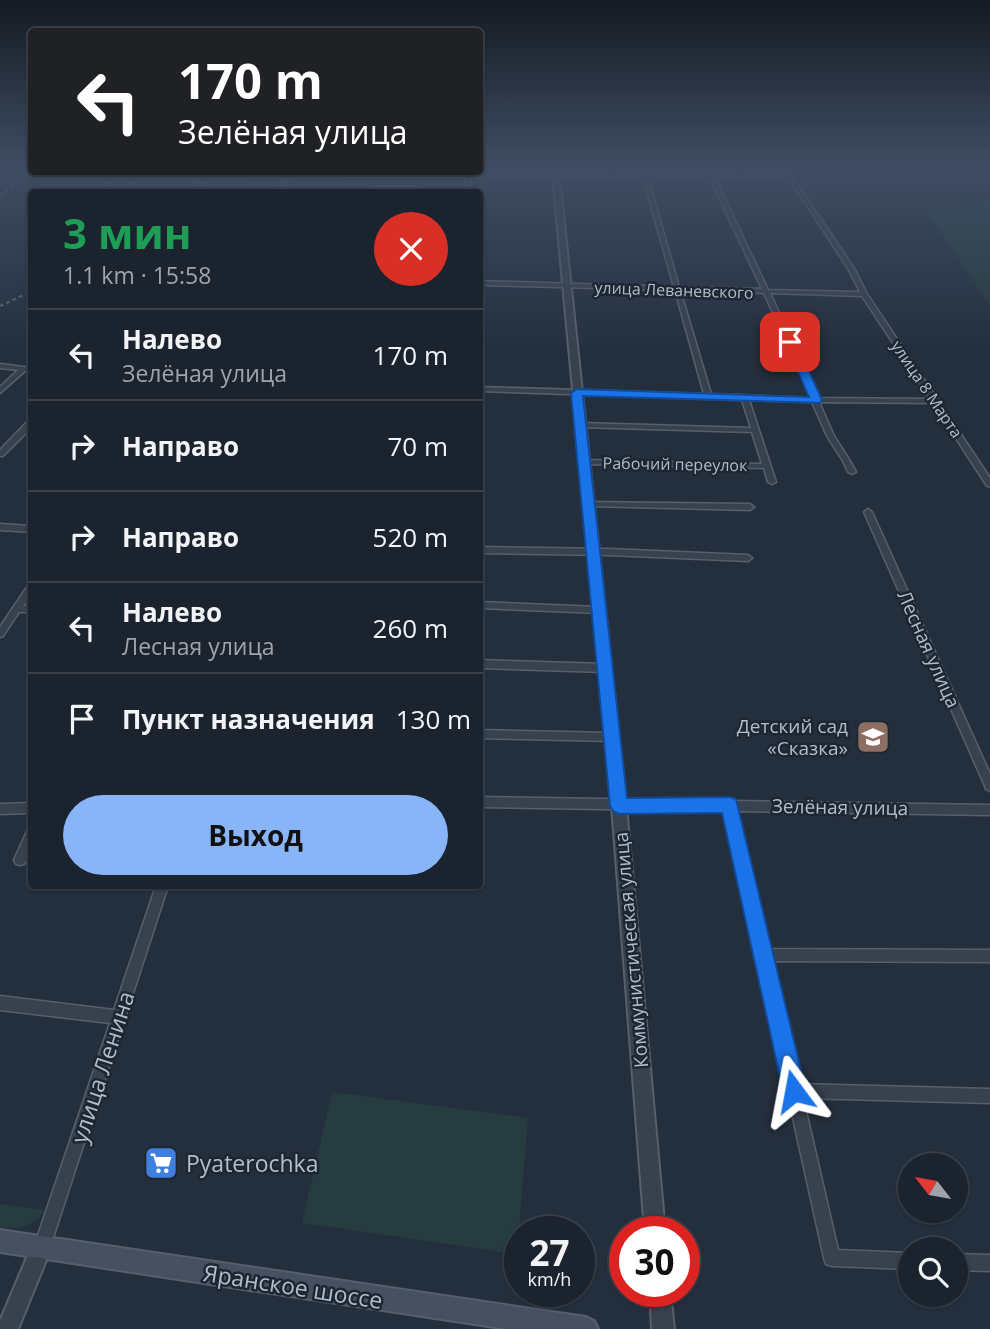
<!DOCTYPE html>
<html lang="ru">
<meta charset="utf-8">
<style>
:root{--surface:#1b232e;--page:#282f3a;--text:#f1f3f6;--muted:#a0a4aa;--line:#39404a;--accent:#8ab4f8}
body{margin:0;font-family:"Open Sans",sans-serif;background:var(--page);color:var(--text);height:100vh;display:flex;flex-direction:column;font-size:26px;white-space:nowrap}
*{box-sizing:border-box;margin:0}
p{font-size:23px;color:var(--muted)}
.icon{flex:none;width:38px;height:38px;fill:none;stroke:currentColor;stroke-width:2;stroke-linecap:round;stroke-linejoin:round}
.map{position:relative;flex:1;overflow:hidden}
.side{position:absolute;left:28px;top:189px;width:455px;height:700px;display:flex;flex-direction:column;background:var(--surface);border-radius:7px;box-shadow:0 2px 5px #0004,0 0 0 2px var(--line)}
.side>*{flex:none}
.guide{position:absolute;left:28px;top:28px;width:455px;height:147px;border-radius:7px;box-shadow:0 2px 5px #0004,0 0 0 2px var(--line);background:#202124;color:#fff;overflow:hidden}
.needle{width:46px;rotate:301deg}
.buttons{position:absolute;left:898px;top:1153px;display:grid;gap:14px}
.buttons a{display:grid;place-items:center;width:70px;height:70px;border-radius:50%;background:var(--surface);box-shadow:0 2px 5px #0004,0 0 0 2px var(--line);font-size:35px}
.speed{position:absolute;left:504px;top:1216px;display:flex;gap:14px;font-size:35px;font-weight:700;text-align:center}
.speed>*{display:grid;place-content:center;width:91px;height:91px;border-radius:50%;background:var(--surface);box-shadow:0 2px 5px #0004,0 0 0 2px var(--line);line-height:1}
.speed small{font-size:18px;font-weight:400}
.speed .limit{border:10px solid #d22;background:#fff;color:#111}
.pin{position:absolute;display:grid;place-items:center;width:60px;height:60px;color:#fff;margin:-30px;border-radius:14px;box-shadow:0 4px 10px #0006}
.me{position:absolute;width:77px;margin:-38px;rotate:347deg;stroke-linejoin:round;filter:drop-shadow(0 0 5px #0008)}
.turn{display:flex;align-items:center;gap:24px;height:147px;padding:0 35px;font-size:32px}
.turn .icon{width:91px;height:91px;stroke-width:2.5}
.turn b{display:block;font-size:49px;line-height:60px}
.round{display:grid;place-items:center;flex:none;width:74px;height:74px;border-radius:37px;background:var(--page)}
.headline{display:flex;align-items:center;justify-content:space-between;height:119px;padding:0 35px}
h1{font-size:42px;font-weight:700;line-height:52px;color:#1e9e55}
.primary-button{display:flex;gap:14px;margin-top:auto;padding:14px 35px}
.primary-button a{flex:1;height:80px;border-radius:42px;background:var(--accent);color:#111;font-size:28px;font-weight:700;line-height:80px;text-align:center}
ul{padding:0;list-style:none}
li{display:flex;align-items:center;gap:21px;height:91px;padding:0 35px;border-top:2px solid var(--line)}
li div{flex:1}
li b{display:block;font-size:26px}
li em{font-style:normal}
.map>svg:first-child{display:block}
.green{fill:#263c3f}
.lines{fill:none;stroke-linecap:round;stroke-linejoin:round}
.minor-casing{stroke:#565f6c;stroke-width:3}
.tertiary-casing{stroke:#565f6c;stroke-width:4}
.secondary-casing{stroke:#565f6c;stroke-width:4}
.minor{fill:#38414e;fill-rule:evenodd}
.tertiary{fill:#38414e;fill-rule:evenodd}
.secondary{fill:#465061;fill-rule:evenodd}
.rail{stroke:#5a6575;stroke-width:2;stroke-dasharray:3.5 3.5;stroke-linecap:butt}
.route{fill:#1a73e8;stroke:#114b97;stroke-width:2}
.labels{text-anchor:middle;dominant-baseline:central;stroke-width:5;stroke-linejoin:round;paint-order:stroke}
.far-street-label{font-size:16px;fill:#b4bcc9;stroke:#1d2633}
.street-label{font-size:19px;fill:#b4bcc9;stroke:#1d2633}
.poi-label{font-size:19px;fill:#b4bcc9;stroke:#1d2633;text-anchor:end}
.near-street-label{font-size:23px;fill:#b4bcc9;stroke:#1d2633}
.near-poi-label{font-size:23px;fill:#b4bcc9;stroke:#1d2633;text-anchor:start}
</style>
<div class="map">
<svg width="990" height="1329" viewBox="0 0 990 1329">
<rect width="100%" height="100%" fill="#242f3e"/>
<g class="green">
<polygon points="990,199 990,305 924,207 941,202"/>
<polygon points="332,1092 528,1118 517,1254 302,1223"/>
<path d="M0,1204L46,1210C32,1227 21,1230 0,1227Z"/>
</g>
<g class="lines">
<defs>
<g id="minor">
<path d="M640,166H644L647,175H709L705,166H709L714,175L787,176L781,166H785L855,270L867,294L990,478V486H987L933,403L819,402L834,436L850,461L856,472L852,474L848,472L843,461L827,436L812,402L749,400L776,482L772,484L768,482L764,468L584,464L580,462L584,460L762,464L752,432L580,427L576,425L580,423L751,428L742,400L480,391V387L704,394L675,290L480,285V281L674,287L643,178L471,177L469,192H465L466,177L291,176L281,192H277L286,176H248L244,172H248L249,174H288L289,172H293L292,174H466L467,172H471V174L642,175ZM648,178H710L762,289L679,287ZM715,178H789L849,270L860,292L768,290ZM680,290L764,293L811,398L711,394ZM770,293L862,296L930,399L818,398Z"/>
<polygon points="200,172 204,172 198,179 201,184 201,192 197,192 197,184 194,179"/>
<polygon points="372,187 416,187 422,189 422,192 418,192 415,189 370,189"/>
<polygon points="0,364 32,368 32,372 25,371 0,393 0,387 18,370 0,368"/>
<polygon points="29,420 32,420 32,427 3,456 0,456 0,450"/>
<polygon points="585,502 750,504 754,507 750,510 588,506 584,504"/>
<polygon points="868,509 872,512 990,774 990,791 986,789 985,786 864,512"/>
<polygon points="0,524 32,526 32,532 0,530"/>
<polygon points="480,547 608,549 748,555 752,558 748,561 608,555 480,553"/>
<polygon points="32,583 32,594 23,606 32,606 32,612 19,612 3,636 0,637 0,627 29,584"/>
<polygon points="480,602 599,607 604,610 599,613 480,608"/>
<polygon points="480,660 605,664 608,665 610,668 608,671 605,672 480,668"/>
<polygon points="480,730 612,733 616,734 617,737 616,740 612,741 480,738"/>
<polygon points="480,797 990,805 990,815 736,811 768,949 990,950 990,962 771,961 799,1084 990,1089 990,1103 803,1098 838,1250 910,1253 910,1269 832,1266 826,1264 824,1258 725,811 480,807"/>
<polygon points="32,803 32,813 0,814 0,804"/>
<polygon points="32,828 32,847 24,864 20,865 16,864 14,860 28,829"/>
<polygon points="156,886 168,886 50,1247 48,1253 42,1255 36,1253 34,1247 110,1023 0,1010 0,996 114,1010"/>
<polygon points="956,1254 990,1255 990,1271 956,1270"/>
</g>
<g id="tertiary">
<polygon points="0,166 4,166 0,169"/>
<polygon points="552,166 558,166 626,806 665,1232 645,1232 612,806"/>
<polygon points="41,1238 48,1241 51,1248 18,1329 0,1329 0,1321 34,1241"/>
<polygon points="650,1292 670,1292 674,1329 652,1329"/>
</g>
<polygon id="secondary" points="0,1230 586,1317 594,1321 598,1329 507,1329 0,1252"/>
</defs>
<use href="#minor" class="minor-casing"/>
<use href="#tertiary" class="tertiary-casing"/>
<use href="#secondary" class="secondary-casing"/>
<use href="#minor" class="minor"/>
<use href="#tertiary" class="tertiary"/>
<use href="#secondary" class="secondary"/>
<g class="rail">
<polyline points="133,185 139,172"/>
<polyline points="104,191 120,172"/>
<polyline points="0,196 32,168"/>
<polyline points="0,306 32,291"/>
</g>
</g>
<linearGradient id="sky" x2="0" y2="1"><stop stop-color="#141a22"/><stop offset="0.47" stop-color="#3f4d63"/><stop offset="1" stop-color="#3f4d63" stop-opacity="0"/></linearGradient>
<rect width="990" height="352" fill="url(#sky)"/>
<polygon class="route" points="790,339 796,342 822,400 820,403 583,396 627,798 729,797 736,799 806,1091 802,1099 794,1103 786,1099 783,1091 722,813 619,814 613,811 610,806 571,393 577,389 809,397 785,342"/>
<defs>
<symbol id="school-square" viewBox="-11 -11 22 22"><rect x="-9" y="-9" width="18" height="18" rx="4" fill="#8d6e63" stroke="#1d2633"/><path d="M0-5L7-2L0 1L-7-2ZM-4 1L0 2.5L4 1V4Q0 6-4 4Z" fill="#fff"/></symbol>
<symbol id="supermarket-square" viewBox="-11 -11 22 22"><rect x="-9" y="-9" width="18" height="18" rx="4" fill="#3f7fe0" stroke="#1d2633"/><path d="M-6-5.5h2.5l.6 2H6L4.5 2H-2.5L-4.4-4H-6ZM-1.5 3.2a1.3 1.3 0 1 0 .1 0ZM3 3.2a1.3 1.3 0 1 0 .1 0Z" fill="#fff"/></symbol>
</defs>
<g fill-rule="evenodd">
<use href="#school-square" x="854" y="718" width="38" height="38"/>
<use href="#supermarket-square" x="142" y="1144" width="38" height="38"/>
</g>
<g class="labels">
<g class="far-street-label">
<text transform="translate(674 290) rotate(2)">улица Леваневского</text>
<text transform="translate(927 389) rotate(56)">улица 8 Марта</text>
<text transform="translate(675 464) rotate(1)">Рабочий переулок</text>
</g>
<g class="street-label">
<text transform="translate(929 649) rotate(66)">Лесная улица</text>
<text transform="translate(840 807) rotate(1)">Зелёная улица</text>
<text transform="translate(631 950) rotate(-95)">Коммунистическая улица</text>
</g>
<g class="poi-label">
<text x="848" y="726">Детский сад<tspan x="848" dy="22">«Сказка»</tspan></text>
</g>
<g class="near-street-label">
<text transform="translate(102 1067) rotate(-72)">улица Ленина</text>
<text transform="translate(293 1286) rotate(9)">Яранское шоссе</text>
</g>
<g class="near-poi-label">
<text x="186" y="1163">Pyaterochka</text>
</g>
</g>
</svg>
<div class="buttons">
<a><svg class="needle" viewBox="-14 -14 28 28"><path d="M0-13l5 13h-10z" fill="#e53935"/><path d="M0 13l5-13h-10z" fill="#a0a4aa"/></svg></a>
<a><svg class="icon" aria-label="search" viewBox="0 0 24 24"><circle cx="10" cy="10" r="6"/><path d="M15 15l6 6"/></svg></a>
</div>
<div class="speed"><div>27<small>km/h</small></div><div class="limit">30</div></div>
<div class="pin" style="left:790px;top:342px;background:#d93025"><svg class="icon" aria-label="arrive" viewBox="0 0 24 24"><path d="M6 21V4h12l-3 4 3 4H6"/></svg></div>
<svg class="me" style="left:794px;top:1091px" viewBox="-20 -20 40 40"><path d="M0-17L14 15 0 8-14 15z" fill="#1a73e8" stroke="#fff" stroke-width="4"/></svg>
<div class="guide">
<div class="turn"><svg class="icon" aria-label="left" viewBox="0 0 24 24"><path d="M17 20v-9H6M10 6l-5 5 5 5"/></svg><div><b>170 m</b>Зелёная улица</div></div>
</div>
<section class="side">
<div class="headline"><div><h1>3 мин</h1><p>1.1 km · 15:58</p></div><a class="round" style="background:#d93025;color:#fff"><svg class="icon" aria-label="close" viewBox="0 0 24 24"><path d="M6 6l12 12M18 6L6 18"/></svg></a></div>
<ul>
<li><svg class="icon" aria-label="left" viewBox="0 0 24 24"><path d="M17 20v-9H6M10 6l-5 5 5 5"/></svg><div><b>Налево</b><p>Зелёная улица</p></div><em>170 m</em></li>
<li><svg class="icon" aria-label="right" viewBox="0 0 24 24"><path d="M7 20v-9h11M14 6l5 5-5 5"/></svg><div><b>Направо</b></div><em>70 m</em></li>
<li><svg class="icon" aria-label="right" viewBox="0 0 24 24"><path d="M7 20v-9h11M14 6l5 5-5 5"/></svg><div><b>Направо</b></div><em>520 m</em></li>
<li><svg class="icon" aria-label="left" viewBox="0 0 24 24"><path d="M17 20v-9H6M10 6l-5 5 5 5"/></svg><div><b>Налево</b><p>Лесная улица</p></div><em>260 m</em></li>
<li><svg class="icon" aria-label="arrive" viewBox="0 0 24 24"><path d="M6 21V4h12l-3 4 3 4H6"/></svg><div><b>Пункт назначения</b></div><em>130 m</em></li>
</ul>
<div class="primary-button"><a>Выход</a></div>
</section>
</div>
